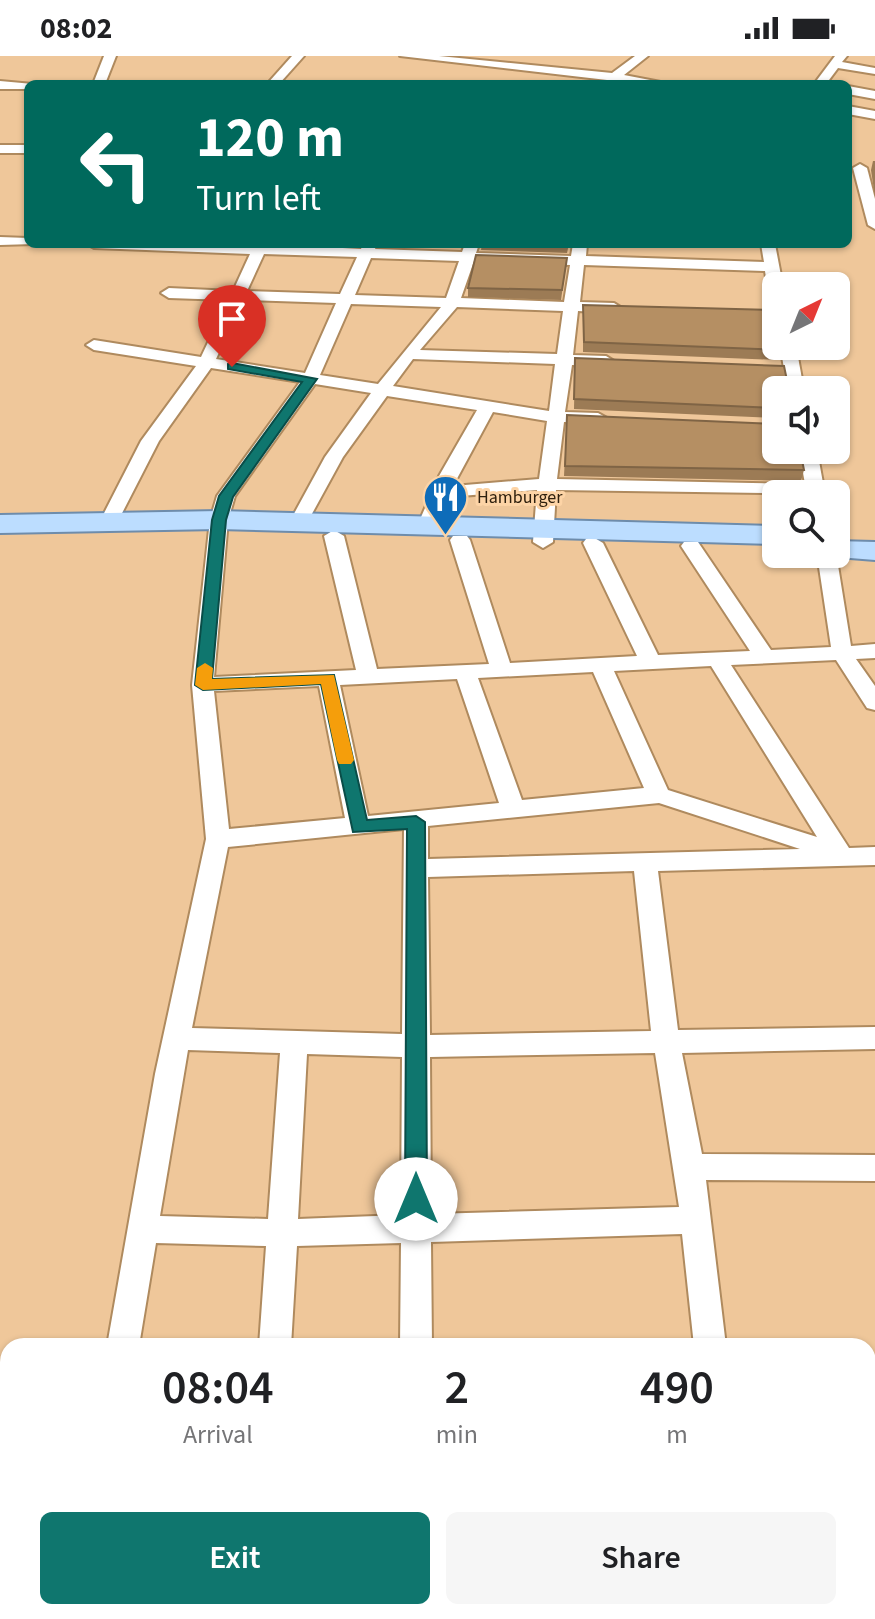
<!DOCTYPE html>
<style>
:root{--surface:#fff;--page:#f6f6f6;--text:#202124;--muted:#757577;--accent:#0f766e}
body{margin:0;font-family:"Source Sans 3",sans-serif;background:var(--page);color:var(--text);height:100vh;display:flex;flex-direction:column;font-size:30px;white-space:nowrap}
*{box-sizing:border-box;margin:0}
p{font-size:26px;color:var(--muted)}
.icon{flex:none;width:44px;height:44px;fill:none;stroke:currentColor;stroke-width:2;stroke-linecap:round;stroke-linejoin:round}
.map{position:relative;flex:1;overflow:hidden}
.sheet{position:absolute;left:0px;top:1282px;width:876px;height:282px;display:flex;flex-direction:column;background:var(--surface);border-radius:24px 24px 0 0;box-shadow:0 2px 6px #0004}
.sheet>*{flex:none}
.guide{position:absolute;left:24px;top:24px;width:828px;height:168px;border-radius:12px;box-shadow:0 2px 6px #0004;background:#00695c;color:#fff;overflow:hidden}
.needle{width:52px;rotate:43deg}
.controls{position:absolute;left:762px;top:216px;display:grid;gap:16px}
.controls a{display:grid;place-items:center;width:88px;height:88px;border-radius:12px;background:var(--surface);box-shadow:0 2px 6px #0004;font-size:40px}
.pin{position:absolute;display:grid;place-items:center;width:68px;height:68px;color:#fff;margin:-82px -34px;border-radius:50% 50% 50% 0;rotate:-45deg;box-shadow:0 0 8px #0007}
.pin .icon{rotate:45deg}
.me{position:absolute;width:88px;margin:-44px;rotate:0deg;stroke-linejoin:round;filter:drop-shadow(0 0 6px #0008)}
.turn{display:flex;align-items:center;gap:28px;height:168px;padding:0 40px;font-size:36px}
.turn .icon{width:104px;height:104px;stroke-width:2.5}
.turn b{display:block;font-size:56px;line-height:68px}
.eta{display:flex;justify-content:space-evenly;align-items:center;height:136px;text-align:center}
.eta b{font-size:48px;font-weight:600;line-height:56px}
.primary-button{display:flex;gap:16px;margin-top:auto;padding:16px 40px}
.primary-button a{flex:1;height:92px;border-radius:12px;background:var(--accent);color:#fff;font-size:32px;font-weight:600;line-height:92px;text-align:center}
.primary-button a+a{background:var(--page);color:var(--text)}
.status{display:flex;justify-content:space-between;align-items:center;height:56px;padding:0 40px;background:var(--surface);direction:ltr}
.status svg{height:22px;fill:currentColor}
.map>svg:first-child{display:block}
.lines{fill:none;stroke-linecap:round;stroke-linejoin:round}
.street-casing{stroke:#af8a5e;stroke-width:4}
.primary-casing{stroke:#6e8cab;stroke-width:4}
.street{fill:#fff;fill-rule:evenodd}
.primary{fill:#bcddff;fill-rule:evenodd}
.wall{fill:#9c7b55}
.building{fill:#b58f63;stroke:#7f6445;stroke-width:2}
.route{fill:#0f766e;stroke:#0a4d48;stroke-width:2}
.slow{fill:#f59e0b}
.labels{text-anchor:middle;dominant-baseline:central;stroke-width:6;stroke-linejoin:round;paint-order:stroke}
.far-poi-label{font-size:18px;fill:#2f200e;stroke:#fdd4a6;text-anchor:start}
</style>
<div class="status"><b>08:02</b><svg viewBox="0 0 49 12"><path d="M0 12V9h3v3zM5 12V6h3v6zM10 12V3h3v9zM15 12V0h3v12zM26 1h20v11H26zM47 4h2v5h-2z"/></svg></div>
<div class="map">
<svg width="875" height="1563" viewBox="0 0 875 1563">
<rect width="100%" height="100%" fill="#efc79a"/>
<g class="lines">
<defs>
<g id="street">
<polygon points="104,0 116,0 105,28 93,28"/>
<polygon points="292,0 304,0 279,28 267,28"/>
<polygon points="400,0 439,0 612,17 635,0 648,0 624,19 671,28 617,25 607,28 607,24"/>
<polygon points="835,0 847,0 842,6 875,12 875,18 838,12 826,28 814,28"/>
<polygon points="0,25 33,28 28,28 28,33 0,33"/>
<polygon points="848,30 875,35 875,43 848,38"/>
<polygon points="848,50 875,55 875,63 848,58"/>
<rect x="0" y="89" width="28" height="8"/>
<polygon points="860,108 867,112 875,143 875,173 868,169 853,112"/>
<polygon points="0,181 28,182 28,188 34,188 0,189"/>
<path d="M87,188H269L361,193L363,188H377L375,193L462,196L465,188H479L476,197L571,200L573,188H587L586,200L764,206L761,188H775L783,230H776V240L768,235L765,215L584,209L580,246L614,247L622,252L614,257L578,255L573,299L606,300L614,305L606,310L572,309L565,356L598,357L607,362L598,367L564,366L557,423L805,428L799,394H817L825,438L556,434L553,486L543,492L533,486L537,434L448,441L436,468L427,474L418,468L439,420L477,354L387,340L343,401L308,465L299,471L290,465L325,401L371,337L315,328L235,440L228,464L214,621L356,614L324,480L334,474L344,480L377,613L489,608L450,484L453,480H467L470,484L510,607L637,600L583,487L586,483L593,481L603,487L658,599L750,595L681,490L684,486H698L771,594L831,591L817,498L836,497L851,590L875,588V602L856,603L875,630V654L867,652L836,604L731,609L849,792L875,791V809L658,815L678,974L875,971V993L682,997L702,1098L875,1099V1125L706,1124L726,1290H694L682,1178L431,1186L432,1290H400L401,1187L297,1190L291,1290H259L266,1190L156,1187L139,1290H107L155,1018L206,783L192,629L210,464L217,440L300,326L211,312L159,385L118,465L109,471L102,469L100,465L141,385L196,310L94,294L86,289L94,284L201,301L228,244L169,242L161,237L169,232L233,235L250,198L94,192ZM264,198L357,201L340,238L247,235ZM371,202L459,205L446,242L355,239ZM474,205L570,209L564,246L461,242ZM243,244L336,247L305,317L216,303ZM351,248L441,251L378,328L320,319ZM457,251L563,255L557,298L420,294ZM413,303L555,308L549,355L393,330ZM493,356L547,365L539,423L453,430ZM711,610L817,781L668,734L614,615ZM593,616L644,732L522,744L478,622ZM457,623L499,747L368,760L340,629ZM319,630L345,762L229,773L214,635ZM659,747L800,793L428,803V770ZM404,773L402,978L192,972L228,791ZM634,815L651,975L430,979L428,821ZM188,994L280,997L268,1163L160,1160ZM655,997L679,1151L431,1158L430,1001ZM307,998L402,1001L401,1159L298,1163Z"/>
<polygon points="780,290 796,290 804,334 788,334"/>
<rect x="868" y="1368" width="7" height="34"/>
<rect x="0" y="1498" width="8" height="36"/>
<polygon points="60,1556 96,1556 94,1563 58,1563"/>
<rect x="397" y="1556" width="36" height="7"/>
<polygon points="745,1556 781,1556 782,1563 746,1563"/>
</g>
<g id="primary">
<polygon points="219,455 776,470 776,488 219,473 0,477 0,459"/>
<polygon points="836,485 875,486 875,504 825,500 823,498 836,498"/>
</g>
</defs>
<use href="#street" class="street-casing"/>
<use href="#primary" class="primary-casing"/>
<use href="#street" class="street"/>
<use href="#primary" class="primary"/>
</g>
<g class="wall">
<polygon points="873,105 875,105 875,141 871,114"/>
<polygon points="482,188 569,188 567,197 481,194"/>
<polygon points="567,202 561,244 468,241 468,232"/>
<polygon points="583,249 781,294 779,304 583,296"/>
<polygon points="575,302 776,334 776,362 574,353"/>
<polygon points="567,359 804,414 801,425 564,420"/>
</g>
<g class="building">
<polygon points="476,199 567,202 562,234 468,232"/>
<polygon points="583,249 775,254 776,290 781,290 781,294 584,286"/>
<polygon points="575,302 784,310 789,334 776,334 776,352 574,343"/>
<polygon points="567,359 776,368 776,394 800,394 804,414 565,410"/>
</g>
<polygon class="route" points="232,307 317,323 233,441 226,464 212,623 334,619 367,764 416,760 425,766 427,1143 424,1150 416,1153 408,1150 405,1143 407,773 353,776 321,628 203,634 195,629 212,464 219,440 302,326 228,313 228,308"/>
<polygon class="slow" points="205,607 213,612 212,623 334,619 354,704 351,708 339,708 337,704 321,628 203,634 195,629 197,612"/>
<defs>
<symbol id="restaurant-pin" viewBox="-11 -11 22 30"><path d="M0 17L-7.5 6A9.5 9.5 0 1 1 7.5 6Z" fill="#0e6cb9" stroke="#fdd4a6"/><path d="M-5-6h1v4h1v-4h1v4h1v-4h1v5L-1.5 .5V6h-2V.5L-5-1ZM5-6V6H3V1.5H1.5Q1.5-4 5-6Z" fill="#fff"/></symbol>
</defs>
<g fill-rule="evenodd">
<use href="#restaurant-pin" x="420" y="416" width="51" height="69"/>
</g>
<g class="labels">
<g class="far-poi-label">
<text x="477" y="441">Hamburger</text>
</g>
</g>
</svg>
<div class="controls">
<a><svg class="needle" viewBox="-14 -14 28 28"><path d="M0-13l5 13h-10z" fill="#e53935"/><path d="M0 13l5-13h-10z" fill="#757577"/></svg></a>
<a><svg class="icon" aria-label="sound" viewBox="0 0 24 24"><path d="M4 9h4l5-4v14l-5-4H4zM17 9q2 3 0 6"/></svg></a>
<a><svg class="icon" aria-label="search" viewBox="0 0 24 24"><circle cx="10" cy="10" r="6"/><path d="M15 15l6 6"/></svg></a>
</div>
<div class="pin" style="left:232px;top:311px;background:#d93025"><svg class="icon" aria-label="arrive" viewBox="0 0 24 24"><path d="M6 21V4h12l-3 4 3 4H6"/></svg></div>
<svg class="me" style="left:416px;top:1143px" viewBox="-20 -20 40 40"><circle r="19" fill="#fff"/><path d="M0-13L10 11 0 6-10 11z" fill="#0f766e"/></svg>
<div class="guide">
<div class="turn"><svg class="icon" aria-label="left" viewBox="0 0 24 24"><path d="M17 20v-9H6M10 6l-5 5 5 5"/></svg><div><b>120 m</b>Turn left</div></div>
</div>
<section class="sheet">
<div class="eta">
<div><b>08:04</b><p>Arrival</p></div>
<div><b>2</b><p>min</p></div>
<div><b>490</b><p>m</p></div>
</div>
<div class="primary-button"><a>Exit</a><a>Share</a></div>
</section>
</div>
